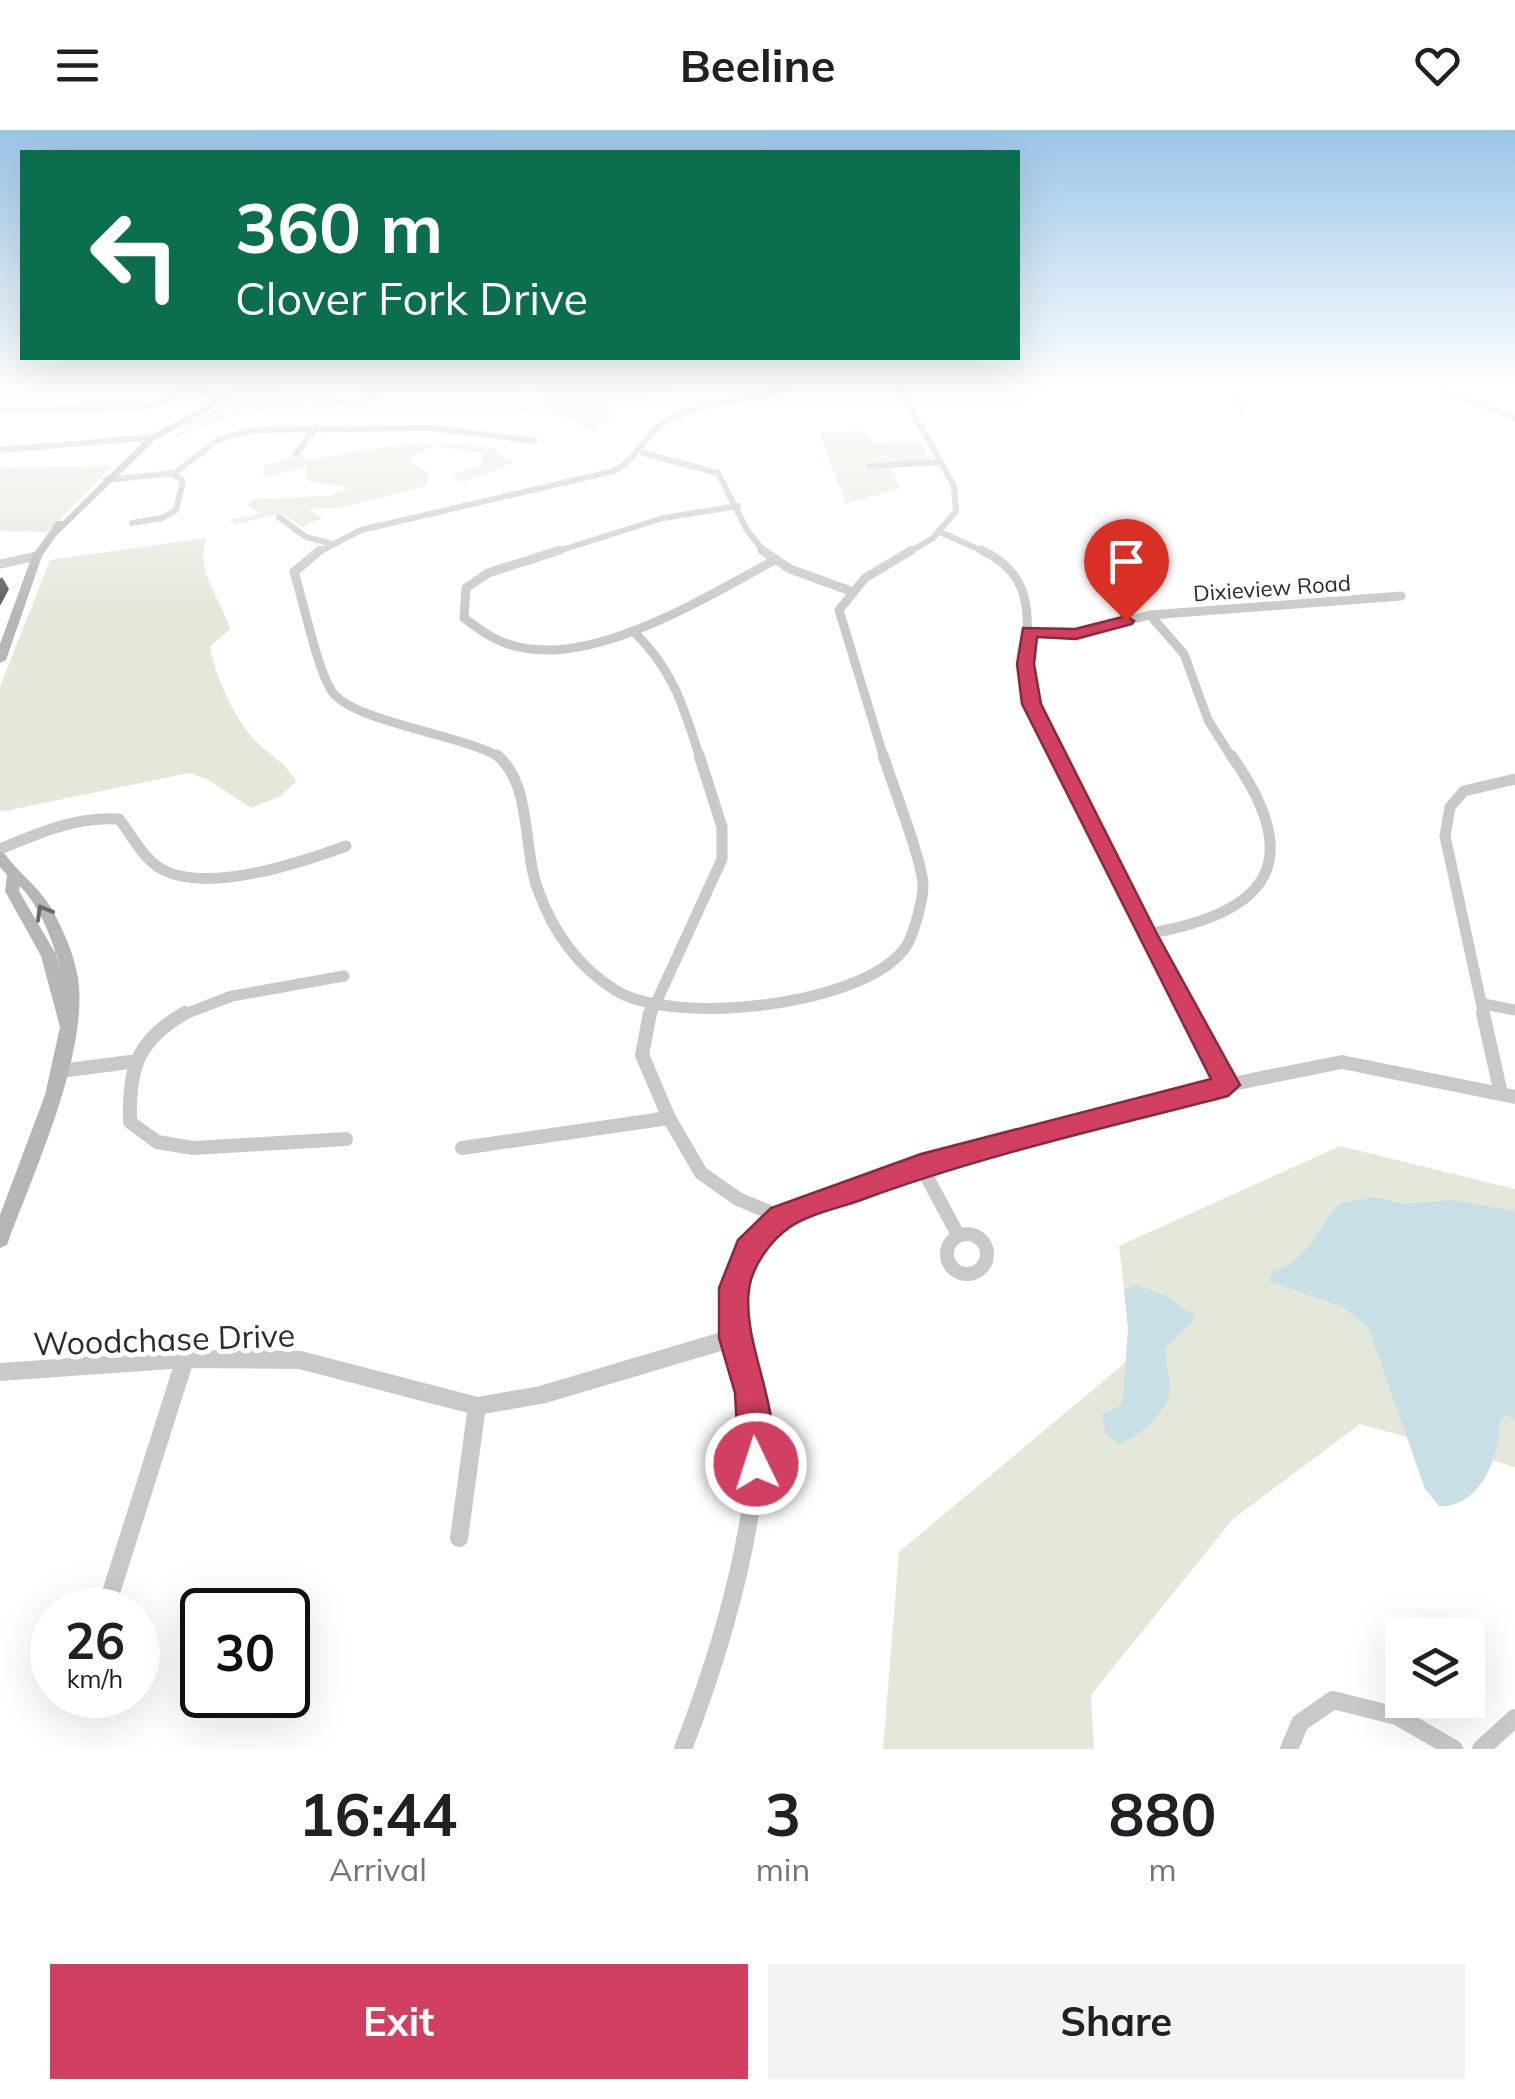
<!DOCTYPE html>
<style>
:root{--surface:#fff;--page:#f2f2f2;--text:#202124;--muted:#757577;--accent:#d14060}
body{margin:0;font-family:Mulish,sans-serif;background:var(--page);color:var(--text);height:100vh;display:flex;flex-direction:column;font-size:38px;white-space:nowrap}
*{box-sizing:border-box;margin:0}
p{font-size:32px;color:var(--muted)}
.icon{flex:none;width:55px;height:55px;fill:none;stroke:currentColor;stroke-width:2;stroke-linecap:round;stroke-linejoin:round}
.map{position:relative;height:1619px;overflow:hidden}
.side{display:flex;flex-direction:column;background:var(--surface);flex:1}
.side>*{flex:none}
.hud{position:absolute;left:20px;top:20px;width:1000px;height:210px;border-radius:0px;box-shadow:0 10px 40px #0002;background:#0b6e4f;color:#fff;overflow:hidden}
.buttons{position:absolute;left:1385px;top:1488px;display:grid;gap:20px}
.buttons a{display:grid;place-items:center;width:100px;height:100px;border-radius:0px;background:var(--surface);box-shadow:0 10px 40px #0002;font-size:50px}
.speed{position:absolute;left:30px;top:1458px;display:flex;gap:20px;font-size:50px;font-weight:700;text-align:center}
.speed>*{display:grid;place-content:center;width:130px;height:130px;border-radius:50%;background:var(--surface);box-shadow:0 10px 40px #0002;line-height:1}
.speed small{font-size:25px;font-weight:400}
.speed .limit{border:5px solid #111;border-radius:15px;background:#fff;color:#111}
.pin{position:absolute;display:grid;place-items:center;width:85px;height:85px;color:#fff;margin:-102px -42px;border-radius:50% 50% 50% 0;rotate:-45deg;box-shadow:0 0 10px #0007}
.pin .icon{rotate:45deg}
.me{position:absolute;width:110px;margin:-55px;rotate:356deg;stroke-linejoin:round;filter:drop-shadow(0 0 8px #0008)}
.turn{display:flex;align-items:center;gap:35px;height:210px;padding:0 50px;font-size:45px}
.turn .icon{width:130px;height:130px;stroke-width:2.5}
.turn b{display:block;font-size:70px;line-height:85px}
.eta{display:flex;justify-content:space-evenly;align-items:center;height:170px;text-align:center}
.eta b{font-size:60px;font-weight:700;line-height:70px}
.action{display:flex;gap:20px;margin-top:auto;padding:20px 50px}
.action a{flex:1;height:115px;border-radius:0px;background:var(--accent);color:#fff;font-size:40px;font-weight:700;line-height:115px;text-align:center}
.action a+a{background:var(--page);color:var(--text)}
header{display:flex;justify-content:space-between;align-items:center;height:130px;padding:0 50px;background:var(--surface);font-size:45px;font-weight:700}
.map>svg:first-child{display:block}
.green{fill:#e4e8db}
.water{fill:#c9dfe6}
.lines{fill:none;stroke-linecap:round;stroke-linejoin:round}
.stream{stroke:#c9dfe6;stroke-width:2.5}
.street-far4{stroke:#c9c9c9;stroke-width:6}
.street-far3{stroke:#c9c9c9;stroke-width:9}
.street-far2{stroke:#c9c9c9;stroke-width:11}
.street-far1{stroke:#c9c9c9;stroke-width:14}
.street{stroke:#c9c9c9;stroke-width:18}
.secondary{fill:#b6b6b6;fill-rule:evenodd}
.shaded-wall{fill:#5a5a5a}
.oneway{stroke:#6a6a6a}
.route{fill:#d14060;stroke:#882a3e;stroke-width:2.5}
.labels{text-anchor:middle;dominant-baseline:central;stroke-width:10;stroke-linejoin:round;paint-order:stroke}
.far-street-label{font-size:22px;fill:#2c2c2c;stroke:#fff}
.near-street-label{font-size:32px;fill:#2c2c2c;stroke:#fff}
</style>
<header><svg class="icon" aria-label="menu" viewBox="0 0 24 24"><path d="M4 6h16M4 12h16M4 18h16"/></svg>Beeline<svg class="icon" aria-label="heart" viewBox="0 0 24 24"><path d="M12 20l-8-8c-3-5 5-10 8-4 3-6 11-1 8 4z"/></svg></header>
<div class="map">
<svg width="1515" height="1619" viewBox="0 0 1515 1619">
<rect width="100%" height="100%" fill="#fff"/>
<g class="green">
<polygon points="252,259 285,259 281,268 299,276 544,278 547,268 528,259 680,259 615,272 608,278 616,282 593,303 567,287 519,282 259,282 181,296"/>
<polygon points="865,301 874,313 921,312 930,330 889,333 900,358 846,374 819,303"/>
<path d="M448,313L489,317L514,333L462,352L452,345L480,336L484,323L435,316L411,327L413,334L428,342L426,356C399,363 373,370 348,376C335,380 322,376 308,380L323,388L303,397L282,384L234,394L229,390L259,384L247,374L256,369L328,366L349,358L305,350L306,336L263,348L265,335L302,325L310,330L391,316Z"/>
<polygon points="112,336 48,402 0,401 0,338"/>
<path d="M206,408C195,442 220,467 230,499L210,517C215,544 233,585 251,606C265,623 286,631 296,652L279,667L251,678L207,649L189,643L0,682V557L50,430Z"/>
<polygon points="1340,1016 1515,1059 1515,1337 1360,1294 1233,1389 1091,1565 1094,1619 883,1619 899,1422 1132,1227 1119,1116"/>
</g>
<g class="water">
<path d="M1374,1067L1403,1074L1452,1070L1515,1081V1292L1507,1284L1500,1290C1500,1326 1480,1379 1439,1376L1425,1359L1368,1197L1343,1177L1269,1151L1274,1140C1311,1131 1316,1095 1341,1073Z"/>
<path d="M1137,1155L1167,1166L1196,1187L1166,1218C1164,1233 1173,1251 1169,1266C1164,1284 1135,1311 1118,1314L1106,1304L1102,1284L1120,1276L1123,1268L1128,1199L1124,1159Z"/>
</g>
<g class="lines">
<g class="stream">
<polyline points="268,274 280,259"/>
<polyline points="177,305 236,283"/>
</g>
<g class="street-far4">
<polyline points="368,259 516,261"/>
<polyline points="900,259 954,356 956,381 933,408 908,423"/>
<polyline points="1231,259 1241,277"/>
<polyline points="1439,259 1515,288"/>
<polyline points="186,260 221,269"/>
<polyline points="288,269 355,274 381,261"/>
<polyline points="0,270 12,259"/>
<polyline points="0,280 145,278 191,259"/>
<polyline points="0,320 155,307"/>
<polyline points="643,323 718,343 747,400 765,423"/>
<polyline points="296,324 316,297"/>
<polyline points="869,336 940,332"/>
<polyline points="106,350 175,343 219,309 254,300 432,298 535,311"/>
<polyline points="279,387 306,407 329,413"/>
<polyline points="132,393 162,388 176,380 183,351 172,343"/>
<polyline points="940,402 987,423"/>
<path d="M317,423L361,400L614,341C639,328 646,301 670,289C707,270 752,271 791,259"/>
<polyline points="552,423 663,388 738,376"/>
</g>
<g class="street-far3">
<path d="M320,420L294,442C304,473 316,535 331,560C350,592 462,604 501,628"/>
<path d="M560,420L488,443L466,458L464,488C474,495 485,504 496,509C576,550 705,467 775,430"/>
<polyline points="762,420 790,439 848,460"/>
<path d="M981,420C1052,452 1016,514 1031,572C1036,591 1049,610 1058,628"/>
<polyline points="0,434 37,426"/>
<polyline points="1150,485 1184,524 1208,590 1232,628"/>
<path d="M634,502C673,539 684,578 700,628"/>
<polyline points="1029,502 1076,504 1150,485 1401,466"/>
<polyline points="884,628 839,480 865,448 912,420"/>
</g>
<g class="street-far2">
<path d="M497,625C533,656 522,718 538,760C553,802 577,836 615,860C674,897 869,876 907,815C914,803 923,770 923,756C923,732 892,654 883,625"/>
<polyline points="1057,625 1190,886"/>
<path d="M0,719C39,703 76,686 119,689C131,704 142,726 158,737C203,766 300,733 346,716"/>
<path d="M1146,804C1266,784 1309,734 1231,625"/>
<polyline points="1484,874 1515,880"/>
<polyline points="180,886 232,866 344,846"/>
<polyline points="650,886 722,729 722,697 699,625"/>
<polyline points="1484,886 1445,706 1450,677 1464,661 1515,649"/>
</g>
<g class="street-far1">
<path d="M185,883C136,911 129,939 130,992L157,1012L193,1018L346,1009"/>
<polyline points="650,883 642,925 669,988 701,1043 738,1069 781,1087"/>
<polyline points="1189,883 1227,955"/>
<polyline points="1483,883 1501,964"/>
<polyline points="60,941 130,932"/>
<polyline points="462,1018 669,988"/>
<polyline points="921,1036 958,1105"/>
<circle cx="967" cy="1124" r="20"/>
<polyline points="724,1211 734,1208"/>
<polyline points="735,1211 734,1157 748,1120 781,1087 921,1036 1227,955 1342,932 1515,967"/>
</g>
<g class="street">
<polyline points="0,1242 185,1229 300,1230 477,1276 541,1265 733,1208"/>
<polyline points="459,1408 477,1276"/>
<polyline points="107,1475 185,1229"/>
<path d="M683,1619C717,1531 747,1431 756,1336C759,1293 747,1249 734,1208"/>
<polyline points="1289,1619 1300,1593 1333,1570 1397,1586 1454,1619"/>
<polyline points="1481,1619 1515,1588"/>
</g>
<g class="secondary">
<polygon points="236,259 246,259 155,310 56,406 42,426 6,530 0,533 0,514 32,426 57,391 63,391 149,306"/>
<path d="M0,722L5,724C21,746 40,757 54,783C65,804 74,825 78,848C89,921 35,1040 9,1109L7,1115L0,1118V1085L45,965L60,897L41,826L5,761L7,745L0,737ZM20,756C42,780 54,812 61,844L57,826L19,761Z"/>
</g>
</g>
<polygon class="shaded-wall" points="2,447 9,459 0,476 0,449"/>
<defs><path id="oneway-chevron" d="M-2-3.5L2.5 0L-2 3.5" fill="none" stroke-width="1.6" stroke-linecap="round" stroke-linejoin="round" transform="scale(2.5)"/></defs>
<use class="oneway" href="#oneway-chevron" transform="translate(43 782) rotate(-120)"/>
<linearGradient id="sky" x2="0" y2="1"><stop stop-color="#9bc5e7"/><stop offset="0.53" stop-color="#fff"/><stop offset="1" stop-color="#fff" stop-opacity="0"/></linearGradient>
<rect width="1515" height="486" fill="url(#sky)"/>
<path class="route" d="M1126,486L1134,491L1132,494L1076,509L1037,507L1034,534L1041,574L1157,804L1240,955L1228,966C1105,998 980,1026 861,1070C839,1078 809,1084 790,1097C771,1110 752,1136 749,1159C741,1218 790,1290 767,1346L756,1350L744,1346L739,1334L735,1263L719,1208V1158L738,1110L771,1078L921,1024L1211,949L1022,574L1017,534L1023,498L1075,499Z"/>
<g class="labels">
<g class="far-street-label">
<text transform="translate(1272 458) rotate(-4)">Dixieview Road</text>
</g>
<g class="near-street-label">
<text transform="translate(164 1209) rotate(-2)">Woodchase Drive</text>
</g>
</g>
</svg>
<div class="buttons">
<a><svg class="icon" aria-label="layers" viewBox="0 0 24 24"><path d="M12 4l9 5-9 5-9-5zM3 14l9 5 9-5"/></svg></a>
</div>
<div class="speed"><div>26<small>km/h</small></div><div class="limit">30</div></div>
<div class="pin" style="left:1126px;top:491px;background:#d93025"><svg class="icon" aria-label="arrive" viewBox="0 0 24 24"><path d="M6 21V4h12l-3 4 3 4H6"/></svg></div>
<svg class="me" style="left:756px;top:1334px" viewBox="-20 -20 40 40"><circle r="17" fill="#d14060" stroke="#fff" stroke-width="3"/><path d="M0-11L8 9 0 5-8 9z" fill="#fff"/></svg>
<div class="hud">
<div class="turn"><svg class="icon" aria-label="left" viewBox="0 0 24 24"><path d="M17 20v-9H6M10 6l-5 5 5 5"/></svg><div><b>360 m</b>Clover Fork Drive</div></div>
</div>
</div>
<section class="side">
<div class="eta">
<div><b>16:44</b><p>Arrival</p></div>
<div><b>3</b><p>min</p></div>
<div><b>880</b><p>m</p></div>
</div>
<div class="action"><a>Exit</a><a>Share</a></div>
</section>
